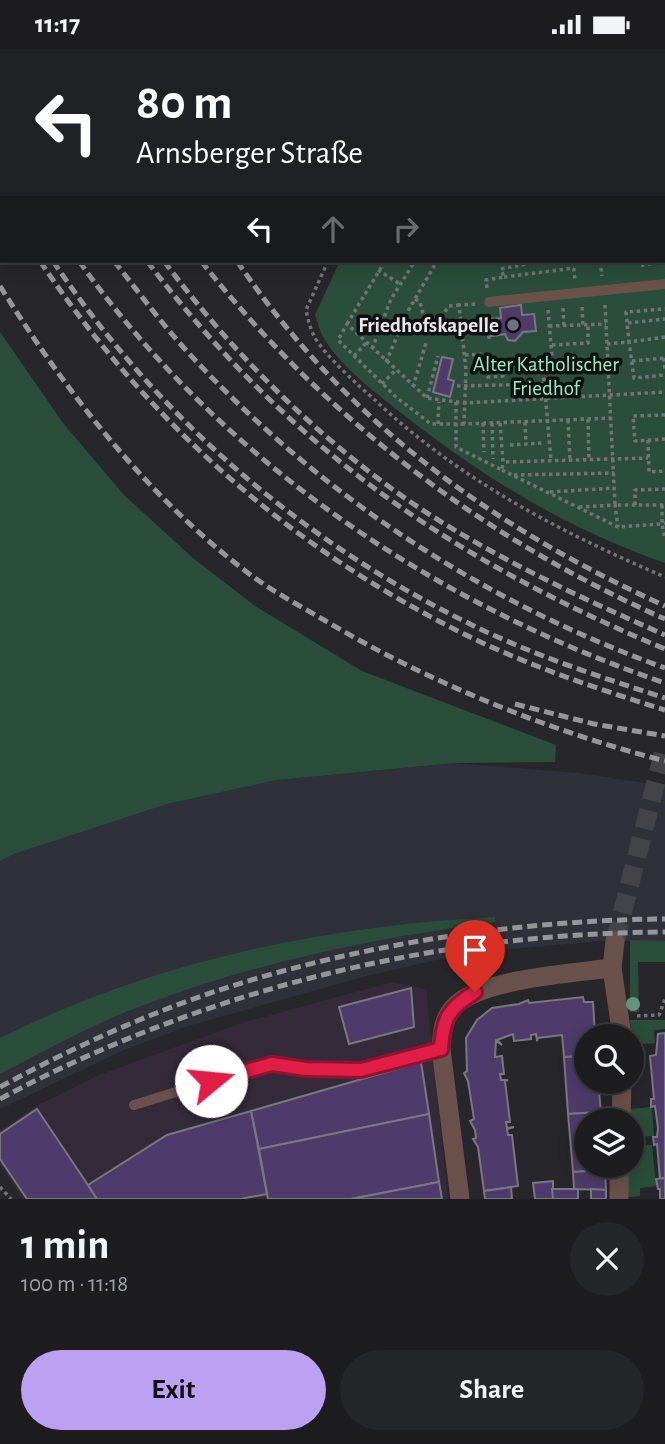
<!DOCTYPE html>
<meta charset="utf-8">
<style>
:root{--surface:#1d1d20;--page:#252629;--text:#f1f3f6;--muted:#a0a2a5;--line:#3b3b3e;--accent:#bca0f2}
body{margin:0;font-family:"Alegreya Sans",sans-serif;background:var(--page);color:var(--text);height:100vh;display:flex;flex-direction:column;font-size:26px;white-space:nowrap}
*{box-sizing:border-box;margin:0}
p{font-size:23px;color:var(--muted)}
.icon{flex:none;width:38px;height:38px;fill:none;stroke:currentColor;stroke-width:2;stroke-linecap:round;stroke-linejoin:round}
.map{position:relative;height:1150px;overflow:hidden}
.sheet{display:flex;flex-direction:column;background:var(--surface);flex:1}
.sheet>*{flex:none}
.banner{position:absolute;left:0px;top:0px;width:665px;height:214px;box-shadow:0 4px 18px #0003,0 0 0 2px var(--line);background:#202124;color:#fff;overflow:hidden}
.controls{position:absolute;left:574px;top:975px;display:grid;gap:14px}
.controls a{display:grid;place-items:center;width:70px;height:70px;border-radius:50%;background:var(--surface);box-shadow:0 4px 18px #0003,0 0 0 2px var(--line);font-size:35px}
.pin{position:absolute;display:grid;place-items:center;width:60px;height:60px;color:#fff;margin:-72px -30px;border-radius:50% 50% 50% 0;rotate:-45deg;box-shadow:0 0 7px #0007}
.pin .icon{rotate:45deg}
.me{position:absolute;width:77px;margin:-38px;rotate:73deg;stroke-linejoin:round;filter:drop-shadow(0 0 5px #0008)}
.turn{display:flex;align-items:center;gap:24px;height:147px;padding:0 21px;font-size:32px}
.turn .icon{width:91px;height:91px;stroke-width:2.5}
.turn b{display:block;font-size:49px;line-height:60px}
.lanes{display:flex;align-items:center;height:66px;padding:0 21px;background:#0003;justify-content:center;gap:35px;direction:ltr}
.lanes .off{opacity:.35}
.round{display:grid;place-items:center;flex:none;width:74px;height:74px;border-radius:37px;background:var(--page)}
.headline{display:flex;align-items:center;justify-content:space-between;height:119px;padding:0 21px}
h1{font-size:42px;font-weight:600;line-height:52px}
.primary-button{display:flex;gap:14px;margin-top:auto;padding:14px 21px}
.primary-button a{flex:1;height:80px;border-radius:42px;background:var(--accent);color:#111;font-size:28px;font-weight:600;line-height:80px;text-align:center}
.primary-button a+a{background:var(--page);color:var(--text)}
.status{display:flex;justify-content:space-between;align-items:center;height:49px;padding:0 35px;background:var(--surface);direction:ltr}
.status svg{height:19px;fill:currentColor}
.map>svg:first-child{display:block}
.commercial{fill:#342a3a}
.built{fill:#2f3039}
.green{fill:#2a4e3b}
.building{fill:#4f3b6b;stroke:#79787c;stroke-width:2}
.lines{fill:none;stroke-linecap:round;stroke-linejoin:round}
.street-tunnel{stroke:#444448;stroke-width:19;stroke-dasharray:19 10;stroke-linecap:butt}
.path{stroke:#737376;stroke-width:3.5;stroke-dasharray:3.5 3.5;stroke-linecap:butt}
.lane{stroke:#6b514b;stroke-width:10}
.street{stroke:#6b514b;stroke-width:19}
.rail{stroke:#979799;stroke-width:5;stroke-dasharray:10 5;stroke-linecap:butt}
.tree{fill:#62957c}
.route-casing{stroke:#92132f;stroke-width:18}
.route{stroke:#e11d48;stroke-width:12}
.worship-dot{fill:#6b7280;stroke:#101012;stroke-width:2.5}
.labels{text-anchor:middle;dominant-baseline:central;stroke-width:7;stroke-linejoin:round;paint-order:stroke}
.poi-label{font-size:21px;font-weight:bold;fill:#e8e8ea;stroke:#101012;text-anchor:end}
.park-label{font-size:21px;fill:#93efbf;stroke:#101012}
</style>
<div class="status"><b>11:17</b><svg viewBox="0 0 49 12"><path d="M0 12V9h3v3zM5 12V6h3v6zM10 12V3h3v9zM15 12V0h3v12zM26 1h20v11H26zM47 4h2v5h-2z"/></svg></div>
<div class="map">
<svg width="665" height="1150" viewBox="0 0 665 1150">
<rect width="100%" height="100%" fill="#27272b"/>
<polygon class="commercial" points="392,933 426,940 448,1150 23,1150 0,1116 0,1081 36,1057 99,1026 242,974"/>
<polygon class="built" points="455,714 579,724 665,737 665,892 602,892 510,900 445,909 366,927 188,977 124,1001 0,1060 0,812 14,805 167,755 277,731"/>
<g class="green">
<path d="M665,120V514C570,481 489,432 410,371C382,348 344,322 325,291C320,284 318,274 315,266L340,212H663Z"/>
<polygon points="0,283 63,374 124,446 193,509 255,557 362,622 556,696 555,713 455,714 277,731 167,755 14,805 0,812"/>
<path d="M495,868V873C375,889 257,913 144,956C94,974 47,1001 0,1025V989C155,912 323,877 495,868Z"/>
<polygon points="630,891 665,892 665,913 638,913 639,963 630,963"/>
<polygon points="630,971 665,971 665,980 654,981 655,994 632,996"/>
<polygon points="652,1058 654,1087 632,1088 629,1060"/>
<polygon points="652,1096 656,1137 640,1139 640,1147 627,1148 627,1117 632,1116 632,1097"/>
</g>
<g class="building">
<polygon points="521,256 522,266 534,265 536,282 523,283 515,292 508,291 505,285 491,287 490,270 501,269 500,259"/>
<polygon points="442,308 453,310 448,330 454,332 450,348 433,343"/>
<polygon points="411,939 414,978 349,995 339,958"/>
<polygon points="583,948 584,953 593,953 595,987 586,987 586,1007 564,1008 562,986 538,989 537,992 536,985 531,986 531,990 514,992 513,985 497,991 502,996 496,992 495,1008 502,1007 504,1025 500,1025 501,1031 508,1031 505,1032 510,1073 506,1073 507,1079 514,1078 507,1080 508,1086 512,1086 518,1137 484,1142 478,1098 473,1090 476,1089 475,1081 470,1072 474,1070 468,1032 464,1024 467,1022 466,989 477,971 492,959 519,955 528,951 529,954"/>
<polygon points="665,984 665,1129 660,1130 657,1095 654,1096 653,1088 657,1088 658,1079 655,1057 651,1058 651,1050 654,1050 650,1007 656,1006 658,985"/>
<polygon points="586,1007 586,1032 598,1032 601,1063 568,1065 564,1008"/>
<polygon points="421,1013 429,1065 259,1100 251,1062"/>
<polygon points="37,1060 88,1136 97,1150 27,1150 0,1110 0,1085"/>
<polygon points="251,1062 267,1145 240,1150 97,1150 88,1136 167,1086"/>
<polygon points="601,1063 601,1071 586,1071 586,1116 604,1116 605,1121 573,1123 568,1065"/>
<polygon points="429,1065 439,1133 351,1150 268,1150 259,1100"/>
<polygon points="605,1121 606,1141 574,1140 573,1123"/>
<polygon points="665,1129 665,1150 660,1150 660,1140 658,1140 656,1130"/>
<polygon points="553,1132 553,1150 535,1150 533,1134"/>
<polygon points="439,1133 442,1150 351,1150"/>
<polygon points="511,1138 512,1150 485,1150 484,1142"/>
<polygon points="552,1140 578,1140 578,1150 553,1150"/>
<polygon points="591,1140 606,1141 606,1150 591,1150"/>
</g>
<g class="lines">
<polyline class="street-tunnel" points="615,892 665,698"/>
<g class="path">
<polyline points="637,2 644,0"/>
<polyline points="663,69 665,69"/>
<polyline points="663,139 665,139"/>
<polyline points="663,149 665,149"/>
<polyline points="663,166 665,165"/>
<polyline points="663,177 665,176"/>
<polyline points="663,192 665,192"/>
<path d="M328,212L306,261C308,270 310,279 314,287C324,306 359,337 376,352C460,431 560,483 665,528"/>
<polyline points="573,212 575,231"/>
<polyline points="600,212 602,227"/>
<polyline points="638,212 639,217 665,212"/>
<polyline points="378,221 400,235"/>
<polyline points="504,228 574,219"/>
<polyline points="487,239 486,231 504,228 501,220 542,212"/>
<path d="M415,250L420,253L427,280L433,282C441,277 442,265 449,257L459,256"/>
<polyline points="475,255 459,256 466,321 464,375 611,369"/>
<polyline points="605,256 615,456 665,456"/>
<polyline points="582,258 583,276"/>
<polyline points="563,259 564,277"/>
<polyline points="548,261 552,308 542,309 551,411"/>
<polyline points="484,266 490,293"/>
<polyline points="628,274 665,270"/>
<polyline points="347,275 385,212"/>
<polyline points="549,277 606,275"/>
<polyline points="665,288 629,293 634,329 665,326"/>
<polyline points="607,295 629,293 626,263 665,260"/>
<polyline points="552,296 588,294 588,276"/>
<polyline points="372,300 391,250 415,212"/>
<polyline points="465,306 485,305 488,328 503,327 504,317 542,309"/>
<polyline points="354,307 366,294"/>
<polyline points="664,309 665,321"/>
<polyline points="632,312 665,309"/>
<polyline points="386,313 408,262 437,212"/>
<polyline points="382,335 395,322"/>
<polyline points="457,337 544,335"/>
<polyline points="413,338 426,294"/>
<polyline points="427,349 438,307"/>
<polyline points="557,349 556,338 586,338"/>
<polyline points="456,353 456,398 502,421 503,413"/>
<polyline points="665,366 633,367 635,392 665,390"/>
<polyline points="588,370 589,411"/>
<polyline points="568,371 570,412"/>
<polyline points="525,373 526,395"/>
<polyline points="483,374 484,403"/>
<polyline points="492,374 493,410"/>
<polyline points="500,374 503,413 648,409"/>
<polyline points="438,375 439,353"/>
<polyline points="464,375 431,375 396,348 338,291 347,275 427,349 465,354 665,343"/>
<polyline points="648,391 649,423 665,422"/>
<polyline points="510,396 542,394"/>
<polyline points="502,421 618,478 662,475 665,489"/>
<polyline points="514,426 614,424"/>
<polyline points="550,443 614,439"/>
<polyline points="635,456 635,441 665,440"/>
<polyline points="662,456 662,475 665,474"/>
<polyline points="579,458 615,456 618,478"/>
<polyline points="637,967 659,966 665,950"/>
<polyline points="0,1138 11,1150"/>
</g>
<g class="lane">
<polyline points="575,0 576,2"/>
<polyline points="489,253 665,235"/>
<polyline points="134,1056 263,1016 361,1021 441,1000"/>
</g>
<g class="street">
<polyline points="399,0 400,2"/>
<polyline points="501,2 507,0"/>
<polyline points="615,892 612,919 622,987"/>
<polyline points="621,1071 622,1032"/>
<path d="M460,1150L441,1000C442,984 443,968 456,956C483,930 573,924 612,919"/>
<polyline points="619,1150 619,1116"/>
</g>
<g class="rail">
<polyline points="26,0 27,2"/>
<polyline points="40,0 41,2"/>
<polyline points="69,0 70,2"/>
<polyline points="121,0 122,2"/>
<polyline points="0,24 2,27"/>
<polyline points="0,79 2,83"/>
<polyline points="0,121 2,125"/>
<polyline points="0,146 2,149"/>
<path d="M40,212C149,375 290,499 466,586C529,617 598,640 665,661"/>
<path d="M53,212C158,369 302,493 472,576C533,606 600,628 665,649"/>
<path d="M79,212C220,411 435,556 665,634"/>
<path d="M114,212C137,241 159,271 184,299C315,443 482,553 665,619"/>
<path d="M147,212C289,399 450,510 665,600"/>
<path d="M164,212C233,305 318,390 415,456C493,508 579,548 665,586"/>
<path d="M201,212C325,369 482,489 665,570"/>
<path d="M237,212C346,373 490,477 665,557"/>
<path d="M0,237C68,346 148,449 252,527C274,543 300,557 324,571C430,634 546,681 665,712"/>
<polyline points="515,655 594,675 665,687"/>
<path d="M0,1038C50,1011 101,986 154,965C307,903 500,871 665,870"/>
<path d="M0,1050C203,941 435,884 665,883"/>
</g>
</g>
<circle class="tree" cx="633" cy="955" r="7"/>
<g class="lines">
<defs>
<path id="route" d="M211,1032L272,1015L306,1020L361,1021L441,1000C443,969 448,960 475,943"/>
</defs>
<use href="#route" class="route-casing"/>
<use href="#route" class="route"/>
</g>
<circle class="worship-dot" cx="513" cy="276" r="7"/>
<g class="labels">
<g class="poi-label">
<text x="499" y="276">Friedhofskapelle</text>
</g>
<g class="park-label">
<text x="546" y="315">Alter Katholischer<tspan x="546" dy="24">Friedhof</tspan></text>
</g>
</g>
</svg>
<div class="controls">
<a><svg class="icon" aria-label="search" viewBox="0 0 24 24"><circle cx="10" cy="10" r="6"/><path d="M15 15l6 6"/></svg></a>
<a><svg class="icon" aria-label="layers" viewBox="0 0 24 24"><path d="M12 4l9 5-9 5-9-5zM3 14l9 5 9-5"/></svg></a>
</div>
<div class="pin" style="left:475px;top:943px;background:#d93025"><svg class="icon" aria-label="arrive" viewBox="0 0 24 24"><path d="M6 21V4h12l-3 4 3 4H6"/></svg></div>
<svg class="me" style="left:211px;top:1032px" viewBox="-20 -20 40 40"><circle r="19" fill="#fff"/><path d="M0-13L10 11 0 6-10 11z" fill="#e11d48"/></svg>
<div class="banner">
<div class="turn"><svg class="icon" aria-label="left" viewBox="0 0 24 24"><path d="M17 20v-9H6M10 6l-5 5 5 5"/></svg><div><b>80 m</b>Arnsberger Straße</div></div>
<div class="lanes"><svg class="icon" aria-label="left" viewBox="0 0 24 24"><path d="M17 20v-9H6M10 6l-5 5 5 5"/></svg><svg class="icon off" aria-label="ahead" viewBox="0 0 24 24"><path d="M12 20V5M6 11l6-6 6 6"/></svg><svg class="icon off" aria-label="right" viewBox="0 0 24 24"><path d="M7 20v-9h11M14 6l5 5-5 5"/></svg></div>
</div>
</div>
<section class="sheet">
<div class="headline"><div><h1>1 min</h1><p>100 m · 11:18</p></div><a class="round"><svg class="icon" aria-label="close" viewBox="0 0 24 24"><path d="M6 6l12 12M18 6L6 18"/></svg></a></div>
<div class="primary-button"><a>Exit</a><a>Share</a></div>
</section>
